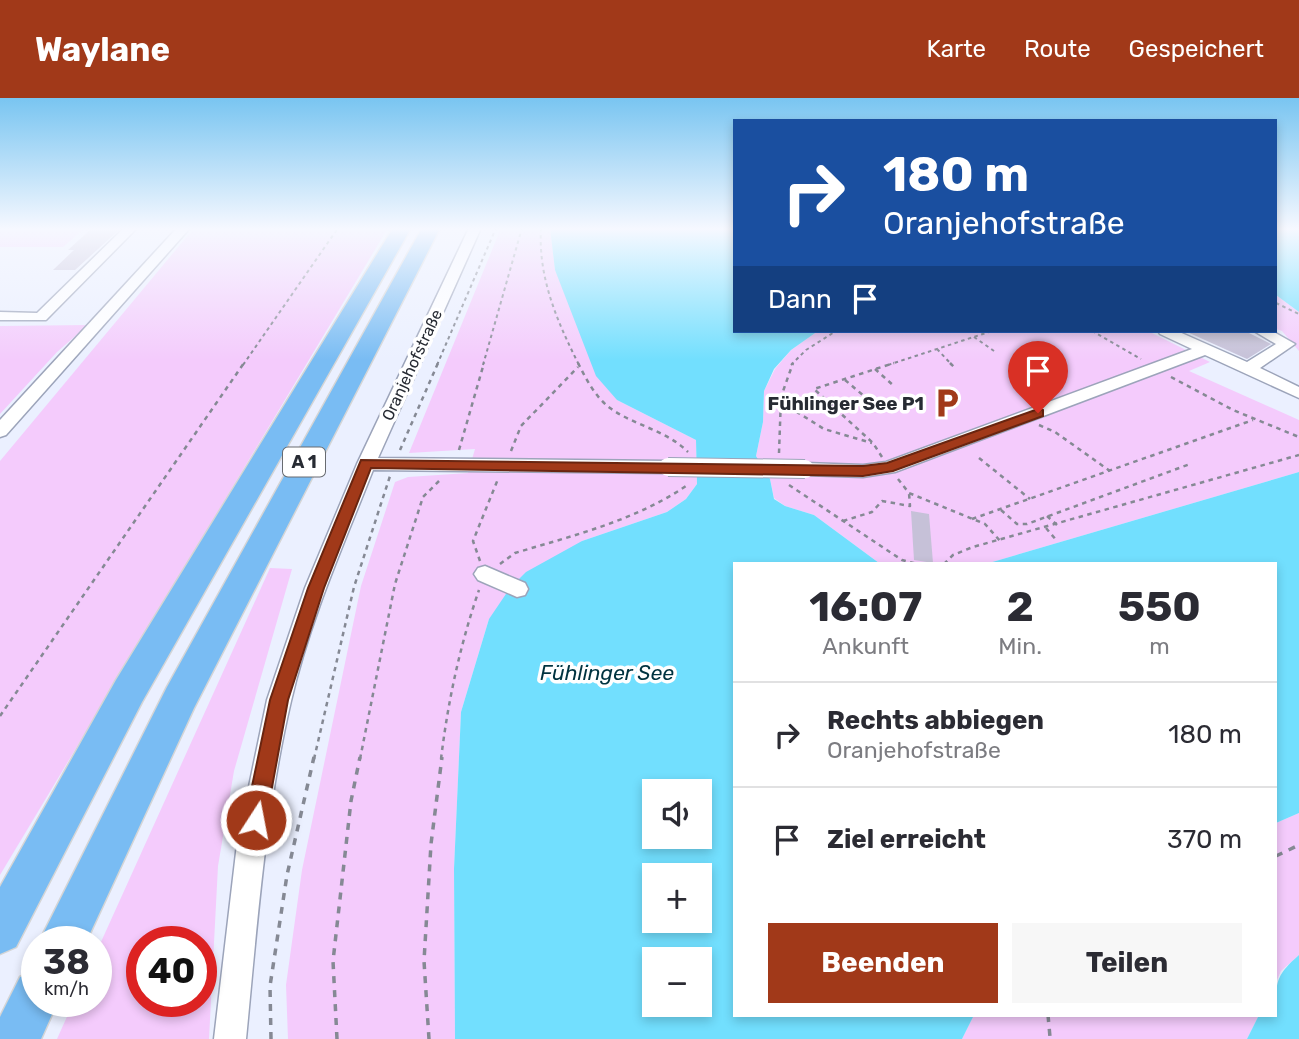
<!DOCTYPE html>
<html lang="de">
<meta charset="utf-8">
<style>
:root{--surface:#fff;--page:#f7f7f7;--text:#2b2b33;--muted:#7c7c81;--line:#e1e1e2;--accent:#a13919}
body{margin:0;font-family:Rubik,sans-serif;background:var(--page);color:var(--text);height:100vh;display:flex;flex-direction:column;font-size:26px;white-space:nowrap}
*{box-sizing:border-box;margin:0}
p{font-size:23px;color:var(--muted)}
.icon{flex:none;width:38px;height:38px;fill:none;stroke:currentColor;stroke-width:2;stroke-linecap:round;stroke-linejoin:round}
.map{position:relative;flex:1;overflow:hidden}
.drawer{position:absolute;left:733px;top:464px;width:544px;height:455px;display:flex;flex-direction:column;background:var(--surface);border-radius:0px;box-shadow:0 4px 10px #0003}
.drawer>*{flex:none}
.guide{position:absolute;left:733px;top:21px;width:544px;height:214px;border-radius:0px;box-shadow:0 4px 10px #0003;background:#1a4fa0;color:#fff;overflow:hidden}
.fabs{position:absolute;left:642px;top:681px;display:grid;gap:14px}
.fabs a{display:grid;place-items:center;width:70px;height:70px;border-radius:0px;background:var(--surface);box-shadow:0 4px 10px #0003;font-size:35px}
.speed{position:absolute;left:21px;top:828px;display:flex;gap:14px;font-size:35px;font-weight:700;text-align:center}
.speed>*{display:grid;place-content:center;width:91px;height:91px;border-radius:50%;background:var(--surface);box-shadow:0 4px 10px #0003;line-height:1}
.speed small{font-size:18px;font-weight:400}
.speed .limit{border:10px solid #d22;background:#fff;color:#111}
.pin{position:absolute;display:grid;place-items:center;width:60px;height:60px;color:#fff;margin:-72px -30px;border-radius:50% 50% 50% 0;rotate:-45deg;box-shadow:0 0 7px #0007}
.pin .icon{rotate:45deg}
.me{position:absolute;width:77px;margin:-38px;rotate:11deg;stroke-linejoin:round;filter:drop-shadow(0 0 5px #0008)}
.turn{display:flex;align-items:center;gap:24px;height:147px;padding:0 35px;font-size:32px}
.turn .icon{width:91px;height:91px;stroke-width:2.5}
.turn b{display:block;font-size:49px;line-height:60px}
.then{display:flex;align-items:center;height:66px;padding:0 35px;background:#0003;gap:14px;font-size:26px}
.eta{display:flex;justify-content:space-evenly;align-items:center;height:119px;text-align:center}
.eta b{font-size:42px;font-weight:700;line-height:49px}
.cta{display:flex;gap:14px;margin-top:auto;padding:14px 35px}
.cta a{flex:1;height:80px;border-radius:0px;background:var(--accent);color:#fff;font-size:28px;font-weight:700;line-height:80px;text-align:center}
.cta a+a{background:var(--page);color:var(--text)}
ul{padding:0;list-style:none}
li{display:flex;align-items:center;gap:21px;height:105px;padding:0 35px;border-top:2px solid var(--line)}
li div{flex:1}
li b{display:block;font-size:26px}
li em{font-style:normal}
header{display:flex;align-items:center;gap:42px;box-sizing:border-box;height:98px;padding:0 35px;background:var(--accent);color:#fff}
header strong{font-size:33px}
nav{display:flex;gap:38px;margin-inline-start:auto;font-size:24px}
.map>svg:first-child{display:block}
.green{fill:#f4cbfc;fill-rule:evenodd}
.water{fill:#72dffe;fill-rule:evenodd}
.building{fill:#c6c1d8}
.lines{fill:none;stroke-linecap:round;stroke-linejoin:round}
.minor-casing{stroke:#9ca4ba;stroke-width:3}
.highway-casing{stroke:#d4d5d6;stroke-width:3}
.path-far2{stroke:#858994;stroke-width:2;stroke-dasharray:3.5 3.5;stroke-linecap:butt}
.path-far1{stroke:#858994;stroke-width:2.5;stroke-dasharray:4.5 4.5;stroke-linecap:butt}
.path{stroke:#858994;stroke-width:3.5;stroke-dasharray:7 7;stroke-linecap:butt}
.minor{fill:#fff;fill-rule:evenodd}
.highway{fill:#79bcf3;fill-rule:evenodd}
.minor-bridge-casing{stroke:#9ca4ba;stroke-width:20;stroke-linecap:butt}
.minor-bridge{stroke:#fff;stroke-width:18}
.route{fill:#a13919;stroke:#692510;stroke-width:2}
.labels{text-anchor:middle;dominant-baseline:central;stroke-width:7;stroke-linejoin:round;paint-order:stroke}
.far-street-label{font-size:16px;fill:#272b33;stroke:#fff}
.shield{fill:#fff;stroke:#686b70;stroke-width:2}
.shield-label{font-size:18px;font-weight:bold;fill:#272b33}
.poi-label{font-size:19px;font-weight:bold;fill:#272b33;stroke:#fff;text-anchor:end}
.water-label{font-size:21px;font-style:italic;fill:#003340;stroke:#fff}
</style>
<header>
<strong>Waylane</strong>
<nav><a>Karte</a><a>Route</a><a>Gespeichert</a></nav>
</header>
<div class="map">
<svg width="1299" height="941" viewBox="0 0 1299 941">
<rect width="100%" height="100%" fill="#ebf0ff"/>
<g class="green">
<polygon points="0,130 85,130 63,149 0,149"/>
<polygon points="194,130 388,130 0,777 0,363"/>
<polygon points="501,130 550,130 555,172 617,302 696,342 697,386 686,401 667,414 582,443 489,521 461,614 454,771 455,941 288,941 286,887 302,772 361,488 395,384 408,379 468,375 475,351 409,355"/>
<polygon points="1276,197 1299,214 1299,253 1282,233 1276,231"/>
<polygon points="88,227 57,254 0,316 0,228"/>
<polygon points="818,233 1148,233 1210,264 1189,273 1299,322 1299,374 989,465 879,465 814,417 785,408 774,400 770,381 756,358 763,324 764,293 775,271 791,252"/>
<path d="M270,470L292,471L234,673L218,768L209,941H57L74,903H96V855ZM142,844H201V903H142Z"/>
<polygon points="1299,715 1299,857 1281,873 1276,884 1276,725"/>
<polygon points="974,917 1259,917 1247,941 962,941"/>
</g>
<g class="water">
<path d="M550,130H735V233H818L791,252L774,271L764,293L763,324L756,358L770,381L774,401L785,408L814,417L879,465L735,466V917H974L962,941H455L454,771L461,614L489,521L510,490L526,474L582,443L667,414L686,401L697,386L696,342L617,302L596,278L555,172ZM654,693H700V738H654ZM654,777H700V822H654ZM654,861H700V906H654Z"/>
<polygon points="1276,130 1299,130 1299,214 1276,197"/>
<polygon points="1299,374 1299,715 1276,725 1276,466 989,465"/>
<path d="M1299,857V941H1247L1259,917H1276C1276,885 1274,879 1299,857Z"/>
</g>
<g class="building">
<polygon points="91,131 120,131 75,172 53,172 74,152 68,152"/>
<polygon points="1185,233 1245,233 1271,246 1247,261"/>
<polygon points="911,413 929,416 933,465 914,462"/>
</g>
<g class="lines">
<defs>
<g id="minor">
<polygon points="124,130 137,130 46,222 0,222 0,214 37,215"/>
<polygon points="177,130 190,130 6,337 0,339 0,322"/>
<path d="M469,130H481L378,360L668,363L675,365L677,369L675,373L668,375L373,372C343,448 309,524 291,603C265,714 257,828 246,941H214L237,746L267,602L305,490L357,366Z"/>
<polygon points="1158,233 1177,233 1247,264 1276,246 1254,233 1272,233 1295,246 1260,270 1299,289 1299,300 1205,257 895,374 863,379 805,377 798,375 796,371 798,367 805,365 863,367 886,364 1192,251 1160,236"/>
<polygon points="485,468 525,485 528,491 525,497 517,499 478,482 474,476 478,470"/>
</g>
<g id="highway">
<polygon points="393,130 411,130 142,604 16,849 0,856 0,789 116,582"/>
<polygon points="422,130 440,130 194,610 86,844 39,844 167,589"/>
<polygon points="37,872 37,903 58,903 41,941 0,941 0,919 20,879"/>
</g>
</defs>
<use href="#minor" class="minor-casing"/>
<use href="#highway" class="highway-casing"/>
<g class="path-far2">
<path d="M541,130C538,180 557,223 579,267"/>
<polyline points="1276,205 1299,216"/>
<polyline points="1092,233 1141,261"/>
<polyline points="974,239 994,253"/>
<polyline points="937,251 952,267"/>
<polyline points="243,267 338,130"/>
<polyline points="437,267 496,130"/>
<polyline points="483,267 522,130"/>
<polyline points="791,267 806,252 836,233"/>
<polyline points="888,267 992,233"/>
</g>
<g class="path-far1">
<path d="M578,265C586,281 596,300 610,310C635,328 666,332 688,354"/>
<polyline points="950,265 954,269"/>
<polyline points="875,271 894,288"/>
<polyline points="1171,279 1233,312 1299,339"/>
<polyline points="845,282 864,298"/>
<polyline points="781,304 824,331 872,345"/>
<polyline points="1039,327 1055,334 1110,373"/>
<polyline points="400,352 438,265"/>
<polyline points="459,352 484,265"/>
<polyline points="511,353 521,328 578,269"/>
<polyline points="779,355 781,299 793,265"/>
<polyline points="882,359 873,345 814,291 894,265"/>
<polyline points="979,360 1030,401"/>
<polyline points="898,381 909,395 985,426 1001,444"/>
<polyline points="789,387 902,462 917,466"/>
<polyline points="1001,412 1017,426 1027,426 1190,366"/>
<polyline points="1047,418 1057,427"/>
<polyline points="972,421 1253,322"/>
<polyline points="843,423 872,414 882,403 910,408 909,395"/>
<polyline points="1046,430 1057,443"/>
<polyline points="480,463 473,443 498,381"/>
<path d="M500,466L515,455C575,437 637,422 689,386"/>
<polyline points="944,466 953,457 973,449 1299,357"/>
<polyline points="0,618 244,265"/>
<polyline points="314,661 354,489 390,378"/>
<polyline points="360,661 395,486 423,399 441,381"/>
<path d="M441,661C448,603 460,547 479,492"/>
</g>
<g class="path">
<polyline points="1276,758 1299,747"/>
<polyline points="1048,917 1050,939"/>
<polyline points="271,941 270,888 287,777 314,659"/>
<polyline points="337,941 333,863 351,703 360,659"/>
<polyline points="429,941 424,863 431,746 442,659"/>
</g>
<use href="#minor" class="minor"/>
<use href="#highway" class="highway"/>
<defs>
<polyline id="minor-bridge" points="668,369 805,371"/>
</defs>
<use href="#minor-bridge" class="minor-bridge-casing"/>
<use href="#minor-bridge" class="minor-bridge"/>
</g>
<linearGradient id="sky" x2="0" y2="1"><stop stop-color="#79c5f1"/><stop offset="0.5" stop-color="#f6f8ff"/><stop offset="1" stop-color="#f6f8ff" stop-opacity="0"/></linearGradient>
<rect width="1299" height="262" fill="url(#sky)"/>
<polygon class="route" points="1038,311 1043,312 1043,318 893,373 863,378 371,370 324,490 288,602 266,722 263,729 256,732 248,729 245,722 270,602 308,490 361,362 863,368 887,365"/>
<defs>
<symbol id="parking-bare" viewBox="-9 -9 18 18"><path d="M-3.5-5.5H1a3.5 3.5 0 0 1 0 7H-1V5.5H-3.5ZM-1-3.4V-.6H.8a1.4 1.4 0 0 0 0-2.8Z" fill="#a13919" stroke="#fff" stroke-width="2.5" paint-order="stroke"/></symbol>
</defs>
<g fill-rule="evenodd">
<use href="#parking-bare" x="925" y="283" width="44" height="44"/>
</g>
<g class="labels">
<g class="far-street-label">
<text transform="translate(412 267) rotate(-65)">Oranjehofstraße</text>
</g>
<rect class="shield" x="283" y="349.5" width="42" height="29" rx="5"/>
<g class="shield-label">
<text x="304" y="364">A 1</text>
</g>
<g class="poi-label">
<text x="924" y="305">Fühlinger See P1</text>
</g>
<g class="water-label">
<text x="607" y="574">Fühlinger See</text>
</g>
</g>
</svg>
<div class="fabs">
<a><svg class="icon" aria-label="sound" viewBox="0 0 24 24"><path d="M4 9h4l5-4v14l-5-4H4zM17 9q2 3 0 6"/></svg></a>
<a>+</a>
<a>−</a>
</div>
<div class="speed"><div>38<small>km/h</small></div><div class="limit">40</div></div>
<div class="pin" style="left:1038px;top:315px;background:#d93025"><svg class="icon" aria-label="arrive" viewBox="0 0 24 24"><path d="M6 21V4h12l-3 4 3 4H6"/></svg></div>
<svg class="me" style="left:256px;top:722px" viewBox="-20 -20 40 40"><circle r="17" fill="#a13919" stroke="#fff" stroke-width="3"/><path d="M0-11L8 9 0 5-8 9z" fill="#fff"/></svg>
<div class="guide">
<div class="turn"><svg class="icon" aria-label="right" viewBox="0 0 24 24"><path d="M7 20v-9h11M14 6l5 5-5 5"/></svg><div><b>180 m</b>Oranjehofstraße</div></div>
<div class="then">Dann<svg class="icon" aria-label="arrive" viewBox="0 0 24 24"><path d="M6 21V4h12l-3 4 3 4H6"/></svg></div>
</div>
<section class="drawer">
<div class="eta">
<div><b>16:07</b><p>Ankunft</p></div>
<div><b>2</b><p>Min.</p></div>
<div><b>550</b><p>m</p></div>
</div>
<ul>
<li><svg class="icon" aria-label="right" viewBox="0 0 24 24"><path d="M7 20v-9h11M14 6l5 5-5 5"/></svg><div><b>Rechts abbiegen</b><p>Oranjehofstraße</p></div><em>180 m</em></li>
<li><svg class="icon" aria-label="arrive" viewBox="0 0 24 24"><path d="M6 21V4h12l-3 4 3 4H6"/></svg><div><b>Ziel erreicht</b></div><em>370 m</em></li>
</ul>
<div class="cta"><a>Beenden</a><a>Teilen</a></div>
</section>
</div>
